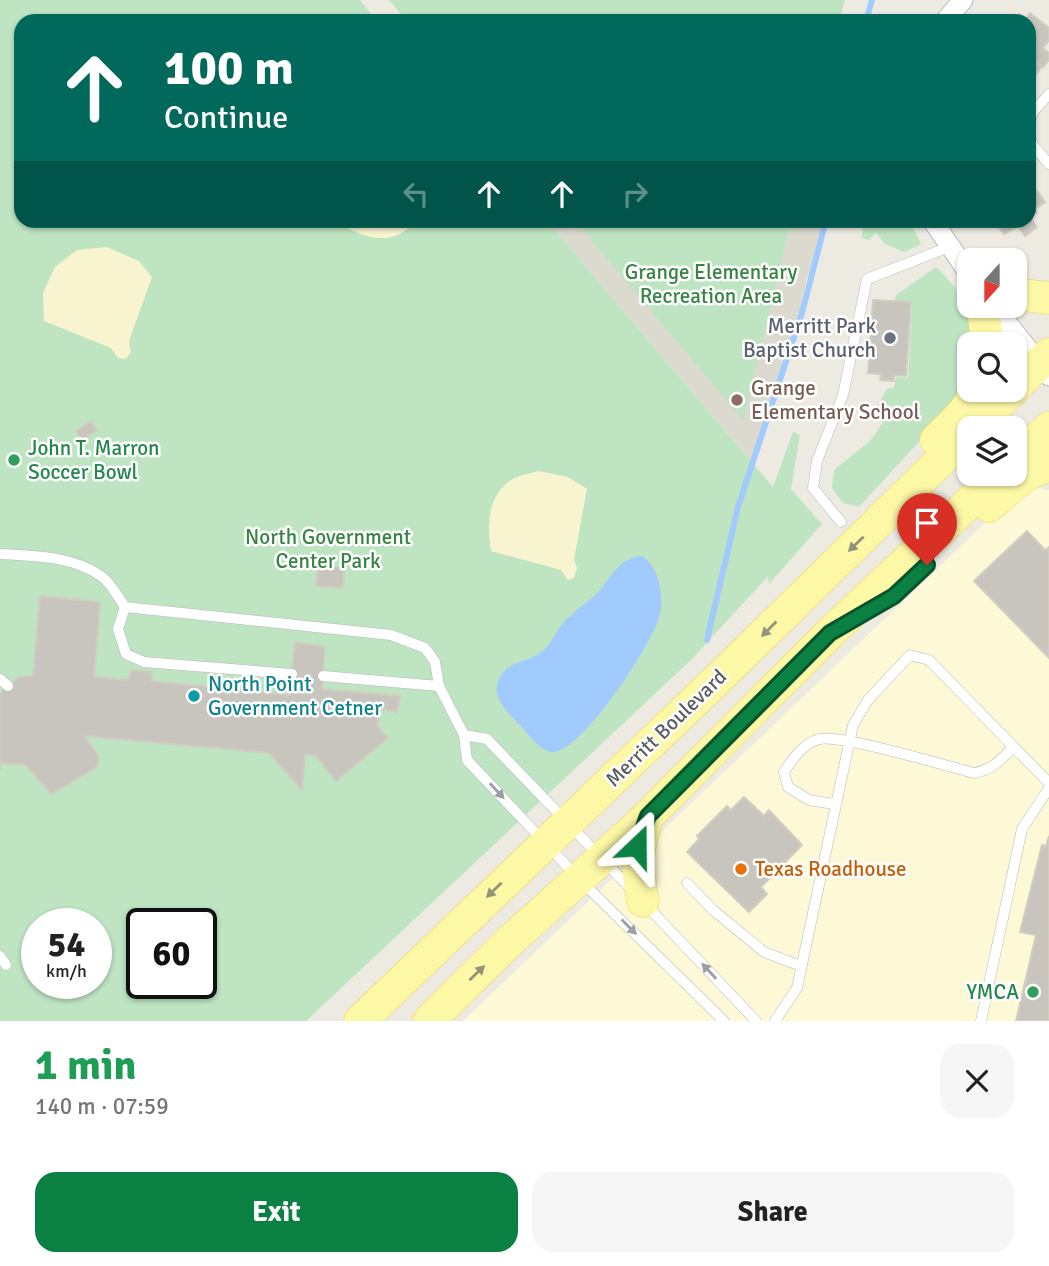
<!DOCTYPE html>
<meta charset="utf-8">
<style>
:root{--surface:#fff;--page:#f6f6f6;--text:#222;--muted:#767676;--accent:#0b8043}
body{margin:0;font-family:Signika,sans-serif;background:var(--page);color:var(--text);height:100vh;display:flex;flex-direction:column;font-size:26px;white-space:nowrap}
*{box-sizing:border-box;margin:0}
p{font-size:23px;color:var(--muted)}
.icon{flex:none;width:38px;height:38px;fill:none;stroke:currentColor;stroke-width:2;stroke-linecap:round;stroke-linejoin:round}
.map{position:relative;height:1021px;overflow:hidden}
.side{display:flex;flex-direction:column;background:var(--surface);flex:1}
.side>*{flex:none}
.top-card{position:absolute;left:14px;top:14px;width:1022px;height:214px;border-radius:21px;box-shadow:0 2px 5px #0004;background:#00695c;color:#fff;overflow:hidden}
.needle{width:46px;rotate:201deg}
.tools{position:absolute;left:957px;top:248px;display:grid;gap:14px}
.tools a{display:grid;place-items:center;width:70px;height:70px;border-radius:14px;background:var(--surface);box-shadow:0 2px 5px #0004;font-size:35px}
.speed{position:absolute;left:21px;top:908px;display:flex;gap:14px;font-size:35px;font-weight:700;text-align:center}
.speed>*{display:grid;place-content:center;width:91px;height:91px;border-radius:50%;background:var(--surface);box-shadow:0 2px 5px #0004;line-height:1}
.speed small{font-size:18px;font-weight:400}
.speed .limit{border:4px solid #111;border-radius:10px;background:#fff;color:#111}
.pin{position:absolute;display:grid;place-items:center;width:60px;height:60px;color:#fff;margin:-72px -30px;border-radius:50% 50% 50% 0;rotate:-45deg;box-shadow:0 0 7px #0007}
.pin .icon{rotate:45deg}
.me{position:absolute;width:77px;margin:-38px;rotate:23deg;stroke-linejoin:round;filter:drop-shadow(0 0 5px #0008)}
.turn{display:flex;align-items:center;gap:24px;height:147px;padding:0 35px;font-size:32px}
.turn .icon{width:91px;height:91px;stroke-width:2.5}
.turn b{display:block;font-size:49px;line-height:60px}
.lanes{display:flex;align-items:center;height:66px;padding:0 35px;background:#0003;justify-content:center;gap:35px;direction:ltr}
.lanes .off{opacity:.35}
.round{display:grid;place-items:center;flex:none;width:74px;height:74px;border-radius:21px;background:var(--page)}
.overview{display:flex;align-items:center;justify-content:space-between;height:119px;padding:0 35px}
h1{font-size:42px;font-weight:700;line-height:52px;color:#1e9e55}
.cta{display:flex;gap:14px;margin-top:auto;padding:14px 35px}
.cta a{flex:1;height:80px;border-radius:21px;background:var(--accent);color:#fff;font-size:28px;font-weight:700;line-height:80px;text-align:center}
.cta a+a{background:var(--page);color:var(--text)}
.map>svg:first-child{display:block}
.commercial{fill:#fdf8d6}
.education{fill:#dcdacf}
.green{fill:#bee4c2;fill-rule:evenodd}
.sand{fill:#f9f4d0}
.water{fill:#a1cbfd}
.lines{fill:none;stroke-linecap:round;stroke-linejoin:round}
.stream{stroke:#a1cbfd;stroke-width:6}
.building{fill:#c8c5bf;stroke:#d1cdc0;stroke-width:2}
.lane-casing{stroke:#b7b9be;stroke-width:11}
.street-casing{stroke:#b7b9be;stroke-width:21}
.primary-casing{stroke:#eed459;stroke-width:33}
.lane{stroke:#fff;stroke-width:10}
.street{stroke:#fff;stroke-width:19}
.primary{stroke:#fdf8a6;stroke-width:32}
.oneway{fill:#93937a}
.oneway2{fill:#9c9ea1}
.route-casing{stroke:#07532c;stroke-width:18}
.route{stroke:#0b8043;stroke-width:12}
.worship-dot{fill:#6b7280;stroke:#fff;stroke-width:2.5}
.education-dot{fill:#8d6e63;stroke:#fff;stroke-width:2.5}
.leisure-dot{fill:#2e9e5b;stroke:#fff;stroke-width:2.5}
.culture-dot{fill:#0f9aa8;stroke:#fff;stroke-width:2.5}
.food-dot{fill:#e8710a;stroke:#fff;stroke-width:2.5}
.labels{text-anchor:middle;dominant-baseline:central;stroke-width:5;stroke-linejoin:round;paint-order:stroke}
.park-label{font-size:21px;fill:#378443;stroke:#fff}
.worship-label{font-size:21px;fill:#5b616d;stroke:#fff;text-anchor:end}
.education-label{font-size:21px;fill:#785e54;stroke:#fff;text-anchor:start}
.leisure-label{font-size:21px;fill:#27864d;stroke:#fff;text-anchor:start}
.culture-label{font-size:21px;fill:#0d838f;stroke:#fff;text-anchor:start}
.street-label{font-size:21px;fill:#5a5d62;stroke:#fff}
.food-label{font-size:21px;fill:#c56008;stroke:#fff;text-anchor:start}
</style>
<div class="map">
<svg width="1049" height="1021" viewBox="0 0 1049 1021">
<rect width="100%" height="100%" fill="#edebe1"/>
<polygon class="commercial" points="1024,486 1049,490 1049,1021 463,1021"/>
<polygon class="education" points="547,221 826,221 806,281 796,336 753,463"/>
<g class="green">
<path d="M0,0H360L377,21H21V220L547,221L773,487L793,432L800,435L791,489L822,524L769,584L768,576L692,659L306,1021H0ZM37,924H96V984H37ZM142,924H201V984H142Z"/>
<polygon points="389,0 845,0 839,21 407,21"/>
<polygon points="575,221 791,221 743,420"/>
<polygon points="863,221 910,221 921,244 904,252 885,244 876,233 869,240 862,238"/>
<path d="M936,267C960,290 975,312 980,345H970L969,387L859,507L843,503L832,488L834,470L871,440L885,419L876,408L887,389L894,388L896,377L908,378L912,302L895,300L896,295Z"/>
</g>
<g class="sand">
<path d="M337,221H414C395,249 359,238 337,221Z"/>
<polygon points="107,247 139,261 152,277 129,341 131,352 126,359 118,358 111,348 44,321 43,293 55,267 77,250"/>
<path d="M538,471L568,477L587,489L574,560L577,568L574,578L568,580L561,570L491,551C487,526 487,496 511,480C518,475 530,474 538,471Z"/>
</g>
<path class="water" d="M642,556C660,567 665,599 659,618C651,645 581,754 552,752C540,751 527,733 520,725C511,716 493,698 497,685C503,659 528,665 545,649C552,642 556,631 563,623C573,611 588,603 599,591C612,576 619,558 642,556Z"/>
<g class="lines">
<g class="stream">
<polyline points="866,21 872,0"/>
<polyline points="707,640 738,507 802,313 826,220"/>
</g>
</g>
<g class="building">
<polygon points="1030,13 1049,28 1049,40 1043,48 1049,53 1049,60 1043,67 1033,59 1041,68 1032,79 1029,77 1029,21 1014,21 1019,14 1026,19"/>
<polygon points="1037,191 1045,202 1035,209 1037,212 1030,217 1037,227 1025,236 1018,226 1004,234 994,221 1029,220 1029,196"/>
<polygon points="873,300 911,302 906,376 894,375 894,381 880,380 881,374 868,373"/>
<polygon points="91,421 97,430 82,440 76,431"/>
<polygon points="1027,531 1045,550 1049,547 1049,658 974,581"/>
<polygon points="318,566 344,568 343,588 316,586"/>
<polygon points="40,596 100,602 94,677 129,680 130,670 152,672 151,681 290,695 295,642 325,647 322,689 400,696 397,712 380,709 377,726 388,738 336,781 315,755 305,755 302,790 269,753 84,736 98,755 97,767 51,794 26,765 1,763 0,770 0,693 19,677 33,676"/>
<polygon points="744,797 764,816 769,810 802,845 761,887 767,894 749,912 687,852 699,839 697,836 727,806 731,810"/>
<polygon points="1049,836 1049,1021 1016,1021 1036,935 1020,932 1042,845 1046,846"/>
</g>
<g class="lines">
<defs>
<g id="lane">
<polyline points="1029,126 1033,112 1049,94"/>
<polyline points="1029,133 1033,145 1049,164"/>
<polyline points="841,522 813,488 817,461 843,395 867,279 949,247"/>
<path d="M0,554C33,556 73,556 101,576C111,583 118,597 125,607L391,635L425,648L435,662L439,686L464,735L467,760L580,880L724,1021"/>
<polyline points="125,607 118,629 126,654 144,662 292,674"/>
<polyline points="323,676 439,686"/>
<polyline points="0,679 8,686"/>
<polyline points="464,735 487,739 631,889"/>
<path d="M834,804L809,800L788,787L784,772C793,758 803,744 819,739C841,734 946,766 974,773C992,770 1001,760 1013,747"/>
<polyline points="687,883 713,910 764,952 801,966"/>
<polyline points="646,905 756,1021"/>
<polyline points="0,956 6,965"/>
<polyline points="775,1021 797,988 853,725 868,700 910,655 929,660 1049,783"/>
<polyline points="981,1021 1022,829 1049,788"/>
</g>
<g id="street">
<polyline points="945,21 963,0"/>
<polyline points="932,220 970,275"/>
<polyline points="994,306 1049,376"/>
</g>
<g id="primary">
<polyline points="1015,294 1049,298"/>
<polyline points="983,306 987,345"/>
<polyline points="1015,387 1049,354"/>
<polyline points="973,429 1012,390"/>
<path d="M936,440C951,425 969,410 977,390"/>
<polyline points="1015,460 1049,428"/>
<path d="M989,506C1008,491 1024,471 1049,466"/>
<path d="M643,901C636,866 636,850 648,817"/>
<polyline points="360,1021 721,676 970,432"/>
<polyline points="429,1021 511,940 640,824 830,633 1000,474"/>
</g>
</defs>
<use href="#lane" class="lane-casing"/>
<use href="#street" class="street-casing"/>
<use href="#primary" class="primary-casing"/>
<use href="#lane" class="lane"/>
<use href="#street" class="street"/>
<use href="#primary" class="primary"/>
</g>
<defs><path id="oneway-solid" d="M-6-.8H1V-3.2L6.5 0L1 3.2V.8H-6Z" transform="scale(1.75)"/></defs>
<g class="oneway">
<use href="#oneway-solid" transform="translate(856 544) rotate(136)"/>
<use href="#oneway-solid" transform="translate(769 629) rotate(135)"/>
<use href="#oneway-solid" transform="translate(494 890) rotate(136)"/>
<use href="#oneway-solid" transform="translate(477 973) rotate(-44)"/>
</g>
<g class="oneway2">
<use href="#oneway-solid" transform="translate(497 791) rotate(47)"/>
<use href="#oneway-solid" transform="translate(629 927) rotate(45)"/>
<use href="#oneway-solid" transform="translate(709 971) rotate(-133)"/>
</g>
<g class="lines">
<defs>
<polyline id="route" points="637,846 648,816 830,633 894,596 927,565"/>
</defs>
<use href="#route" class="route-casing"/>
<use href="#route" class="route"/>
</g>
<circle class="worship-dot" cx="890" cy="338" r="7"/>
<circle class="education-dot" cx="737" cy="400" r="7"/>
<g class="leisure-dot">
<circle cx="14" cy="460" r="7"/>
<circle cx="1033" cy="992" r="7"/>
</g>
<circle class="culture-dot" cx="194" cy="696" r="7"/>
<circle class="food-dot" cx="741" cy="869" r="7"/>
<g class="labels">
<g class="park-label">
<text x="711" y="272">Grange Elementary<tspan x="711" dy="24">Recreation Area</tspan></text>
<text x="328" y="537">North Government<tspan x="328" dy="24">Center Park</tspan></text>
</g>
<g class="worship-label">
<text x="876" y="326">Merritt Park<tspan x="876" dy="24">Baptist Church</tspan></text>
</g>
<g class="education-label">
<text x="751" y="388">Grange<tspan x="751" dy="24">Elementary School</tspan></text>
</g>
<g class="leisure-label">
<text x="28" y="448">John T. Marron<tspan x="28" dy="24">Soccer Bowl</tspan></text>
<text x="1019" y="992" text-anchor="end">YMCA</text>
</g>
<g class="culture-label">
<text x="208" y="684">North Point<tspan x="208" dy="24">Government Cetner</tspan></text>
</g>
<g class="street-label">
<text transform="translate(666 728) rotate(-44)">Merritt Boulevard</text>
</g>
<g class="food-label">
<text x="755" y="869">Texas Roadhouse</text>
</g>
</g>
</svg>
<div class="tools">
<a><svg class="needle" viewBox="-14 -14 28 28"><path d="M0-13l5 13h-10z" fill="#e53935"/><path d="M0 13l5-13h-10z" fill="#767676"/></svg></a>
<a><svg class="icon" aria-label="search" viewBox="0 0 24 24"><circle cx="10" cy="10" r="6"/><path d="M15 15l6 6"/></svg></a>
<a><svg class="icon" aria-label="layers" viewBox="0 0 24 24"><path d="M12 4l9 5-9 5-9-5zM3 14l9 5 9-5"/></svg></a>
</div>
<div class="speed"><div>54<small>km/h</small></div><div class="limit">60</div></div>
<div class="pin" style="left:927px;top:565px;background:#d93025"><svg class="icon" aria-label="arrive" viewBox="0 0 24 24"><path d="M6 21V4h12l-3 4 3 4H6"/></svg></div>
<svg class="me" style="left:637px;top:846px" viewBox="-20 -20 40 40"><path d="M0-17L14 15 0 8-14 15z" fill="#0b8043" stroke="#fff" stroke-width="4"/></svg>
<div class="top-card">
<div class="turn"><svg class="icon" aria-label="ahead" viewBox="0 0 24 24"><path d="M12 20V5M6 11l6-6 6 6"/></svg><div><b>100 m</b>Continue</div></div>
<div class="lanes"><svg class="icon off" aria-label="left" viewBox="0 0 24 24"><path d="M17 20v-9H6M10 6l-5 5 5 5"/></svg><svg class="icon" aria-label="ahead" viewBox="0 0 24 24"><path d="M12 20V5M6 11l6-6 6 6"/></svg><svg class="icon" aria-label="ahead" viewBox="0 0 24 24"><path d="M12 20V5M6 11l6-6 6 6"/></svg><svg class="icon off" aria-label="right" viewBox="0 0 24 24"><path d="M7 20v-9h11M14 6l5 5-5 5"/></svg></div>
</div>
</div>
<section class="side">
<div class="overview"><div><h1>1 min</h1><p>140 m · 07:59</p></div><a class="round"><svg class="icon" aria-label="close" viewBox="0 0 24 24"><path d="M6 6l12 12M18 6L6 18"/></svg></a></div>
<div class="cta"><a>Exit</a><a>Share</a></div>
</section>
